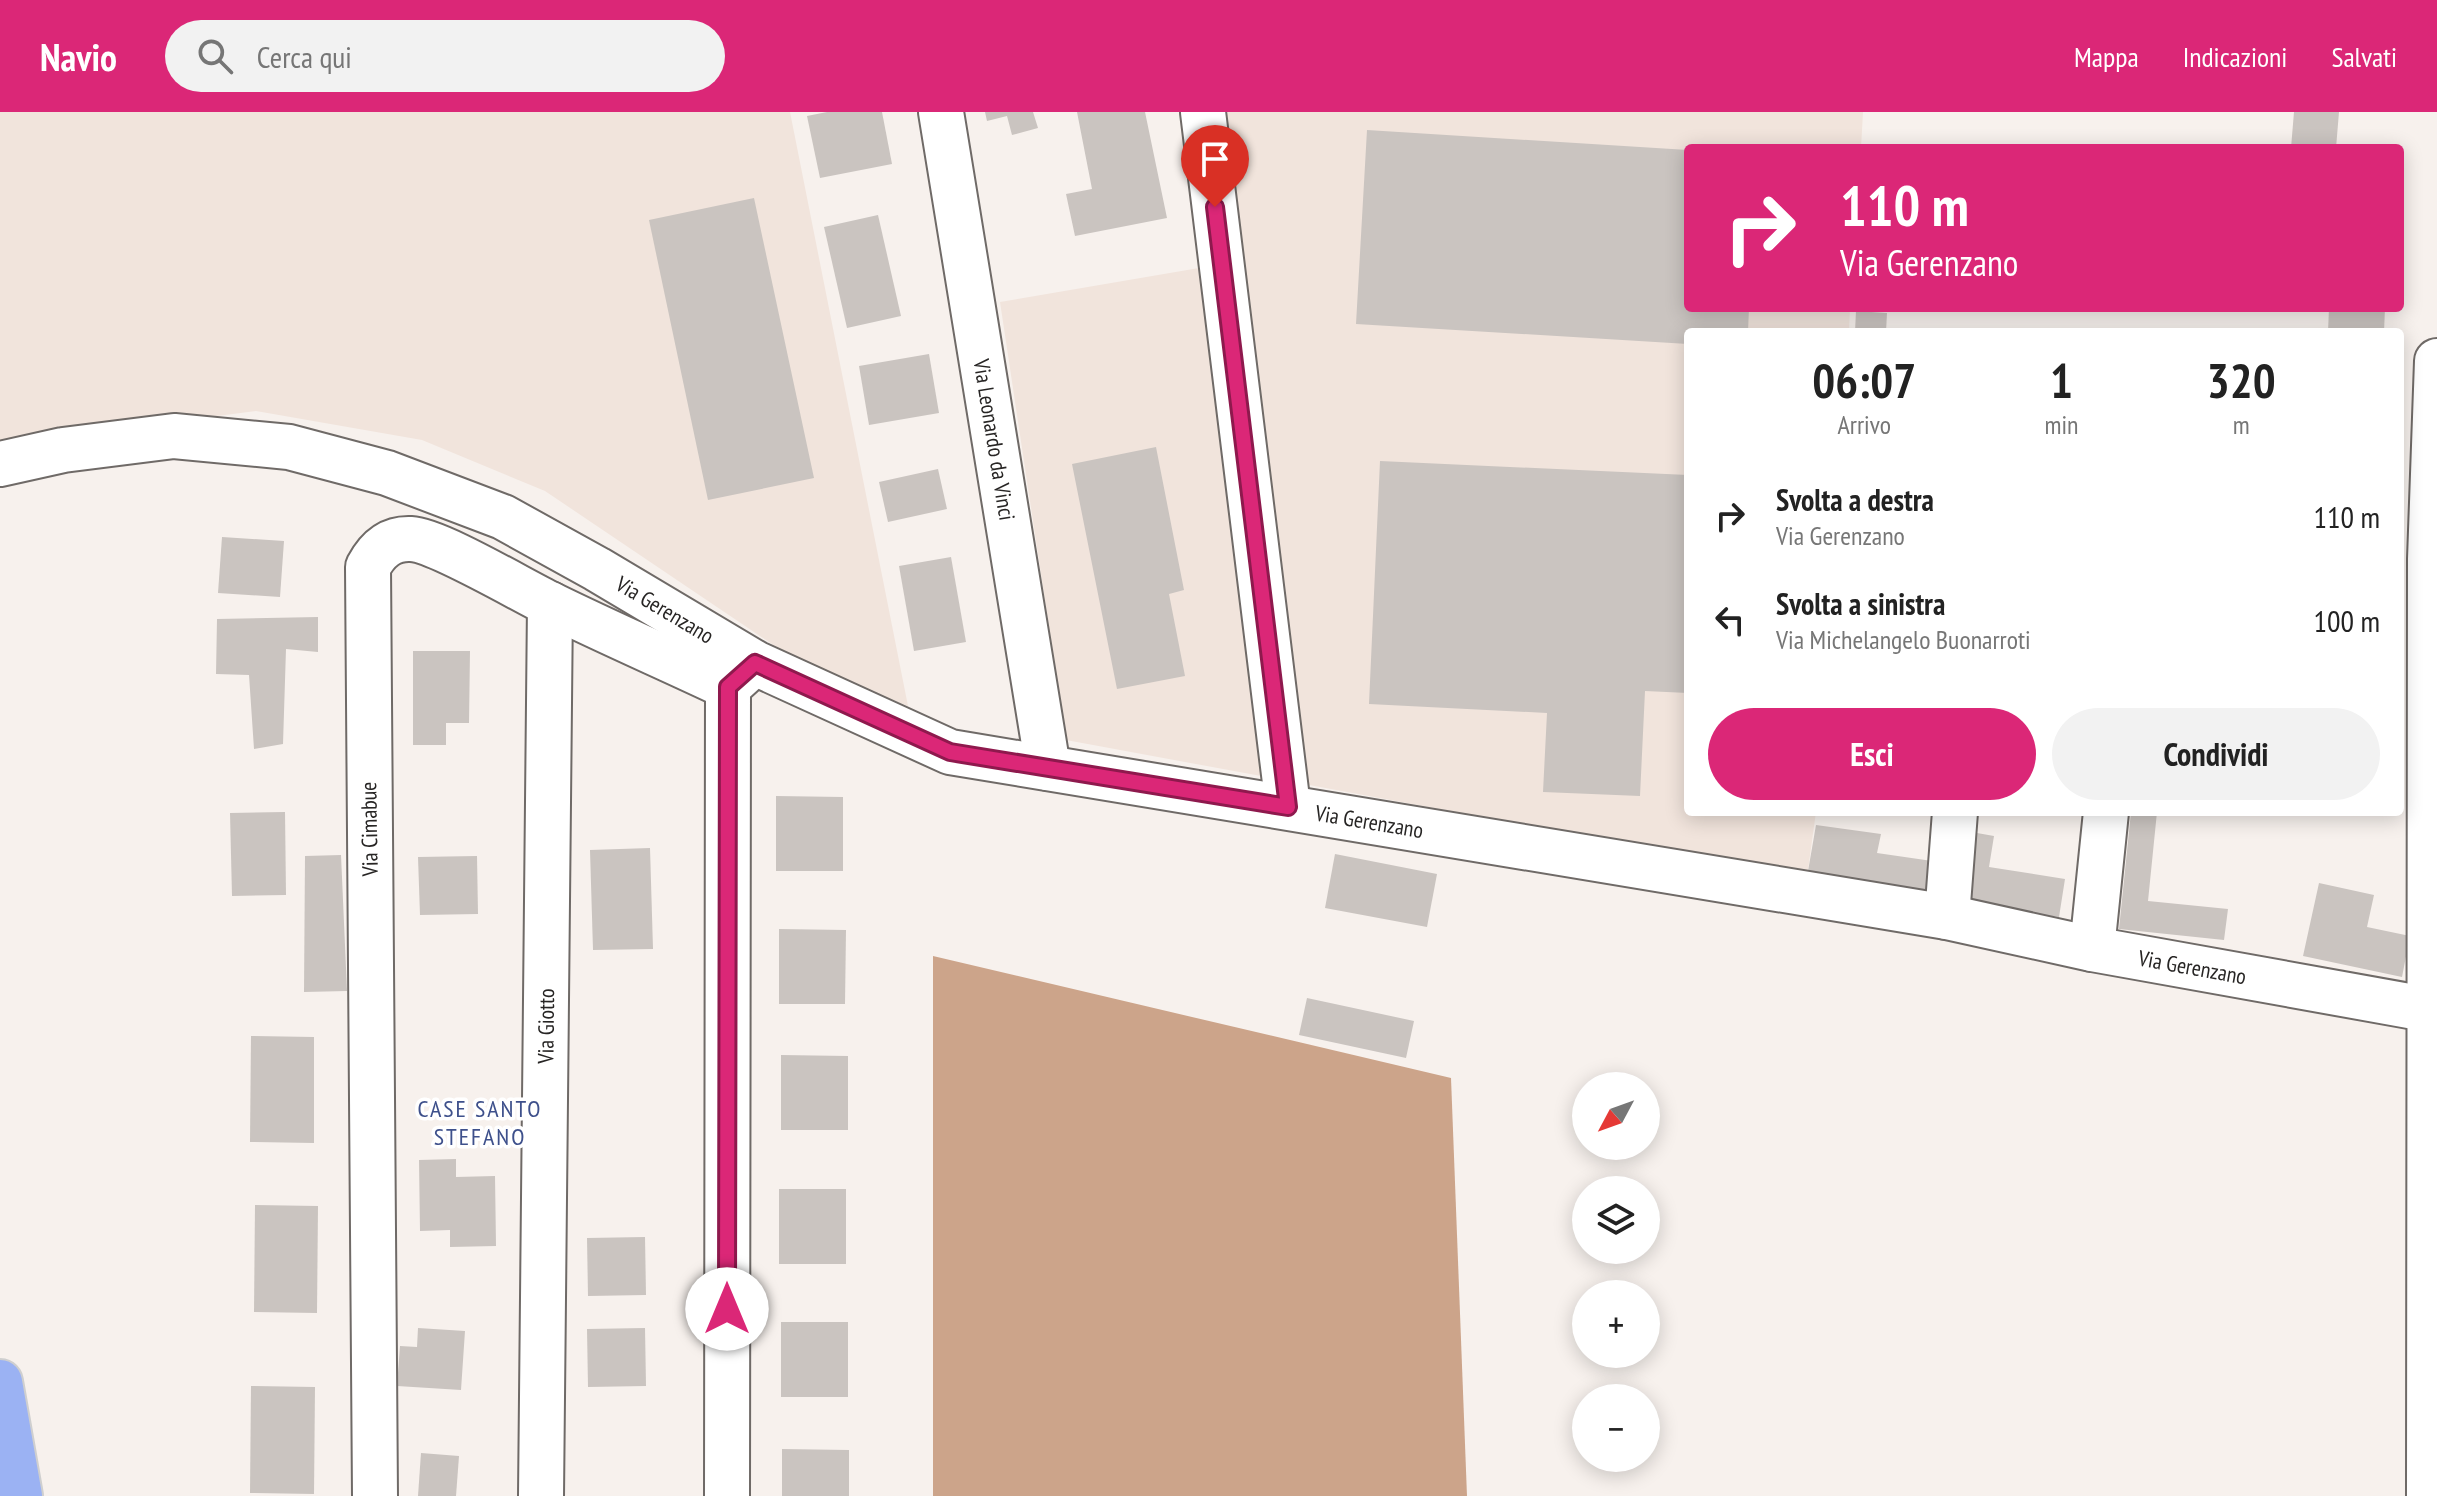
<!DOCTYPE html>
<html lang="it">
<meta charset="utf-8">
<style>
:root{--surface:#fff;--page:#f2f2f2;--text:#222;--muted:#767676;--accent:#db2777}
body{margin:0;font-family:"PT Sans Narrow",sans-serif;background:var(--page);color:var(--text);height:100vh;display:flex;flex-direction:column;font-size:30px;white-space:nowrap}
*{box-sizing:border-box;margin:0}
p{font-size:26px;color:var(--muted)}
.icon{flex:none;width:44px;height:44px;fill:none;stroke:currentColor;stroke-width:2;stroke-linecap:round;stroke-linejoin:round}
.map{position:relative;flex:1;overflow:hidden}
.panel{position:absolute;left:1684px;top:216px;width:720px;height:488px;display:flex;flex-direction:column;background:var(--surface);border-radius:8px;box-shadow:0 4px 20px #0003}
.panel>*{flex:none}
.guide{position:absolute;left:1684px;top:32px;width:720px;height:168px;border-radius:8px;box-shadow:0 4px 20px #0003;background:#db2777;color:#fff;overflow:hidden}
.needle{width:52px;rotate:229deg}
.controls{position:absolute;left:1572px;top:960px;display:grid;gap:16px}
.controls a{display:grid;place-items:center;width:88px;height:88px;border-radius:50%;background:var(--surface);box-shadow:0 4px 20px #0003;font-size:40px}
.pin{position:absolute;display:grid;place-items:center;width:68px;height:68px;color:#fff;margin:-82px -34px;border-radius:50% 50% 50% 0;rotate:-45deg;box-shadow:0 0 8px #0007}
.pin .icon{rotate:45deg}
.me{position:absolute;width:88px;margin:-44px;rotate:0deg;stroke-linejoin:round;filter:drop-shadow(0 0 6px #0008)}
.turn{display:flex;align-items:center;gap:28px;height:168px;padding:0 24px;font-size:36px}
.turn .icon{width:104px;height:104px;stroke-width:2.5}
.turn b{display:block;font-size:56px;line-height:68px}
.eta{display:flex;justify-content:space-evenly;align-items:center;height:136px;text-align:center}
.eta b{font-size:48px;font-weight:700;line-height:56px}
.action{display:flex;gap:16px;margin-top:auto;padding:16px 24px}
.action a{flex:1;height:92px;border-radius:48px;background:var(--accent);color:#fff;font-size:32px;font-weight:700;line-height:92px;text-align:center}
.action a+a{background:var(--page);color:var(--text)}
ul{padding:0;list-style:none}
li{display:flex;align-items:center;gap:24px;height:104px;padding:0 24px}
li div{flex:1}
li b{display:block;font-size:30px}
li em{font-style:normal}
header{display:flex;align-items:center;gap:48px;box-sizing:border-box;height:112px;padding:0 40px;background:var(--accent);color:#fff}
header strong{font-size:38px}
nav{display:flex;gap:44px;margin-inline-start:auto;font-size:28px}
.search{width:560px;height:72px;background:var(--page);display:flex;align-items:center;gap:20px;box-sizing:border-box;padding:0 28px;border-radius:44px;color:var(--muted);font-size:30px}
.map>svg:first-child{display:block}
.built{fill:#f1e4dc}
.forest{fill:#cca48a}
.building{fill:#cac4c0}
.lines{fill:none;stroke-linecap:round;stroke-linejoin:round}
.minor-casing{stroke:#6f6a67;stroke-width:48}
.highway-casing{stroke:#cfcfcf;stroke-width:48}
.minor{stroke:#fff;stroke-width:44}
.highway{stroke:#9bb2f3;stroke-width:44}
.route-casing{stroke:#8e194d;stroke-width:20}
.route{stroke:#db2777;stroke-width:14}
.labels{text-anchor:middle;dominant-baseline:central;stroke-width:7;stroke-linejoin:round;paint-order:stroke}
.street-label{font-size:22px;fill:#272524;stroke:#fff}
.neighbourhood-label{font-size:24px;letter-spacing:2px;fill:#3e508b;stroke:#fff}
</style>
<header>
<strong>Navio</strong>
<div class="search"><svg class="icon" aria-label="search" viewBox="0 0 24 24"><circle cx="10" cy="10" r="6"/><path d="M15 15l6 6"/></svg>Cerca qui</div>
<nav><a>Mappa</a><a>Indicazioni</a><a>Salvati</a></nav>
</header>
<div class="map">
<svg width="2437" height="1384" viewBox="0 0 2437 1384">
<rect width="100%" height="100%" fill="#f7f1ed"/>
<g class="built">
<polygon points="0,0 790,0 908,594 806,555 545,379 422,328 256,299 0,332"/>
<polygon points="1180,0 1863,0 1861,36 1688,36 1688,196 1850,196 1849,220 1688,220 1688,700 1816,700 1807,765 1066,628 1000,190 1199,156"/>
</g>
<polygon class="forest" points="933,844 1451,966 1467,1384 933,1384"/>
<g class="building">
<polygon points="827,0 882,0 892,52 820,66 807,4"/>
<polygon points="985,0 1033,0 1038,16 1012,23 1007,4 987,9"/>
<polygon points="1077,0 1145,0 1167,106 1075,124 1066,82 1092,77"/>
<polygon points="2294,0 2339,0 2336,36 2291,36"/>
<polygon points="1367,18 1688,38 1688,196 1749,196 1748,220 1688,220 1688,232 1356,212"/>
<polygon points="754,86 814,366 708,388 649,108"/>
<polygon points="878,103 901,204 847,216 824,115"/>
<polygon points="2329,196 2385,196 2384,220 2328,220"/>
<polygon points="1856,199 1887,201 1886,220 1855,220"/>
<polygon points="929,242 939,301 869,313 859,254"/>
<polygon points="1156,335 1184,478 1169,482 1185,564 1117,577 1072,352"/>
<polygon points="1380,349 1688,363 1688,581 1645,579 1640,684 1543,680 1547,601 1369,592"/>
<polygon points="938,357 947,397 888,410 879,370"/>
<polygon points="222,425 284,429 280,485 218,481"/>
<polygon points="951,445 966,530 914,539 899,454"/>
<polygon points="318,505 318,540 286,537 283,632 254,637 249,563 216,562 217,507"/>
<polygon points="413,539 470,539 469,611 446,611 446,633 413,633"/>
<polygon points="776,684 843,685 843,759 776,759"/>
<polygon points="285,700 286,783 232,784 230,701"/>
<polygon points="2131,700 2157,700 2148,789 2228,797 2224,828 2119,817"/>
<polygon points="1816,713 1881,722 1877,741 1939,750 1934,785 1807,765"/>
<polygon points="1977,721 1994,724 1989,755 2065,767 2059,805 1966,791"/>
<polygon points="650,736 653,837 593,838 590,738"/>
<polygon points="1335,742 1437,762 1427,815 1325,796"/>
<polygon points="341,743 347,879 304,880 305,744"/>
<polygon points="477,744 478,802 420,803 418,745"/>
<polygon points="2319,771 2374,783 2367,815 2410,824 2402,865 2303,844"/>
<polygon points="779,817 846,818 845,892 779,892"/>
<polygon points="1307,886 1414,909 1406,946 1299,923"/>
<polygon points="251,924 314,925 314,1031 250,1030"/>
<polygon points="781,943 848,944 848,1018 781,1018"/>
<polygon points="456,1047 456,1065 495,1064 496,1134 450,1135 450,1118 420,1119 419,1048"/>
<rect x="779" y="1077" width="67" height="75"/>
<polygon points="255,1093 318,1094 317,1201 254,1200"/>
<polygon points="645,1125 646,1183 588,1184 587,1126"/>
<rect x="781" y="1210" width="67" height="75"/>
<polygon points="418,1216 465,1219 461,1278 397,1274 400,1234 417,1235"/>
<polygon points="645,1216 646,1274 588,1275 587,1217"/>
<polygon points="251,1274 315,1275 314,1382 250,1381"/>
<polygon points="782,1337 849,1338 849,1384 782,1384"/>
<polygon points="421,1341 459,1344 456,1384 418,1384"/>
</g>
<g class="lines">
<defs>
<g id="minor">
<path id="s1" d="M941,0L1048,656"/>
<polyline points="1203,0 1288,695"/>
<path id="s2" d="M0,352L63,338L174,324L289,335L387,361L503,405L597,457L755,551L950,640L1947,805L2092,837L2437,899"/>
<polyline points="1947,805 1955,700"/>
<polyline points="2092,837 2106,700"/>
<path d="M375,1384L368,455C377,438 390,426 411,427C437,428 521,478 550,492C609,521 669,547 728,575"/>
<path id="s3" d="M541,1384L550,492"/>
<polyline points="727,1384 728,575 750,555"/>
<polyline points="2429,1384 2430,447 2437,249"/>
</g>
<polyline id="highway" points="0,1270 20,1384"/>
</defs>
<use href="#minor" class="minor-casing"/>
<use href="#highway" class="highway-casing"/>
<use href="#minor" class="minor"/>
<use href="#highway" class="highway"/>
</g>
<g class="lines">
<defs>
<polyline id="route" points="727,1197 728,575 755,551 950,640 1288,695 1215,95"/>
</defs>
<use href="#route" class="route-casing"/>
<use href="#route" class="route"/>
</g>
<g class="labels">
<g class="street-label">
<text stroke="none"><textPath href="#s1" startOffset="332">Via Leonardo da Vinci</textPath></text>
<text stroke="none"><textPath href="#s2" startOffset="704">Via Gerenzano</textPath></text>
<text stroke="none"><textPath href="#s2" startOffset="1448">Via Gerenzano</textPath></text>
<text transform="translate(369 717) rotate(-91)">Via Cimabue</text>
<text stroke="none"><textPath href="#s2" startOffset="2284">Via Gerenzano</textPath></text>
<text stroke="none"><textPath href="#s3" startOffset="470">Via Giotto</textPath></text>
</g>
<g class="neighbourhood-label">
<text x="480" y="996">CASE SANTO<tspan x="480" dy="28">STEFANO</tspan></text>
</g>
</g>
</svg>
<div class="controls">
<a><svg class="needle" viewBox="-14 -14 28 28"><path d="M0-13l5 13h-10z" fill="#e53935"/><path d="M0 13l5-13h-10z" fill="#767676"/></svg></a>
<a><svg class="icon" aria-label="layers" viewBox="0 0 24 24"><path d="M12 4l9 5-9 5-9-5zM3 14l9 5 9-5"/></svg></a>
<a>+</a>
<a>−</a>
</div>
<div class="pin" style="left:1215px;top:95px;background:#d93025"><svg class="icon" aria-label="arrive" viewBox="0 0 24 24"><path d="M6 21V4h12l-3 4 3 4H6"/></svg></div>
<svg class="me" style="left:727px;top:1197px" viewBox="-20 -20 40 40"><circle r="19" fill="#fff"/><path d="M0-13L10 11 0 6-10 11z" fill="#db2777"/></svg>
<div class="guide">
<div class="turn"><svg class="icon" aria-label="right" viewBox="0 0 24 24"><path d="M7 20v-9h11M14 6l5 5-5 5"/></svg><div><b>110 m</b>Via Gerenzano</div></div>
</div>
<section class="panel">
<div class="eta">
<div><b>06:07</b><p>Arrivo</p></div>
<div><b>1</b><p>min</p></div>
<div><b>320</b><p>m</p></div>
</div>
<ul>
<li><svg class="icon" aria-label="right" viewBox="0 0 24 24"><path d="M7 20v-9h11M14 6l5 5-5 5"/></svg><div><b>Svolta a destra</b><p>Via Gerenzano</p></div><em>110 m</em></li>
<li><svg class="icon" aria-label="left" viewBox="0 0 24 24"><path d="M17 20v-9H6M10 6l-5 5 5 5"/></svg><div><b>Svolta a sinistra</b><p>Via Michelangelo Buonarroti</p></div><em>100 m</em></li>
</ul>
<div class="action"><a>Esci</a><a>Condividi</a></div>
</section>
</div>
